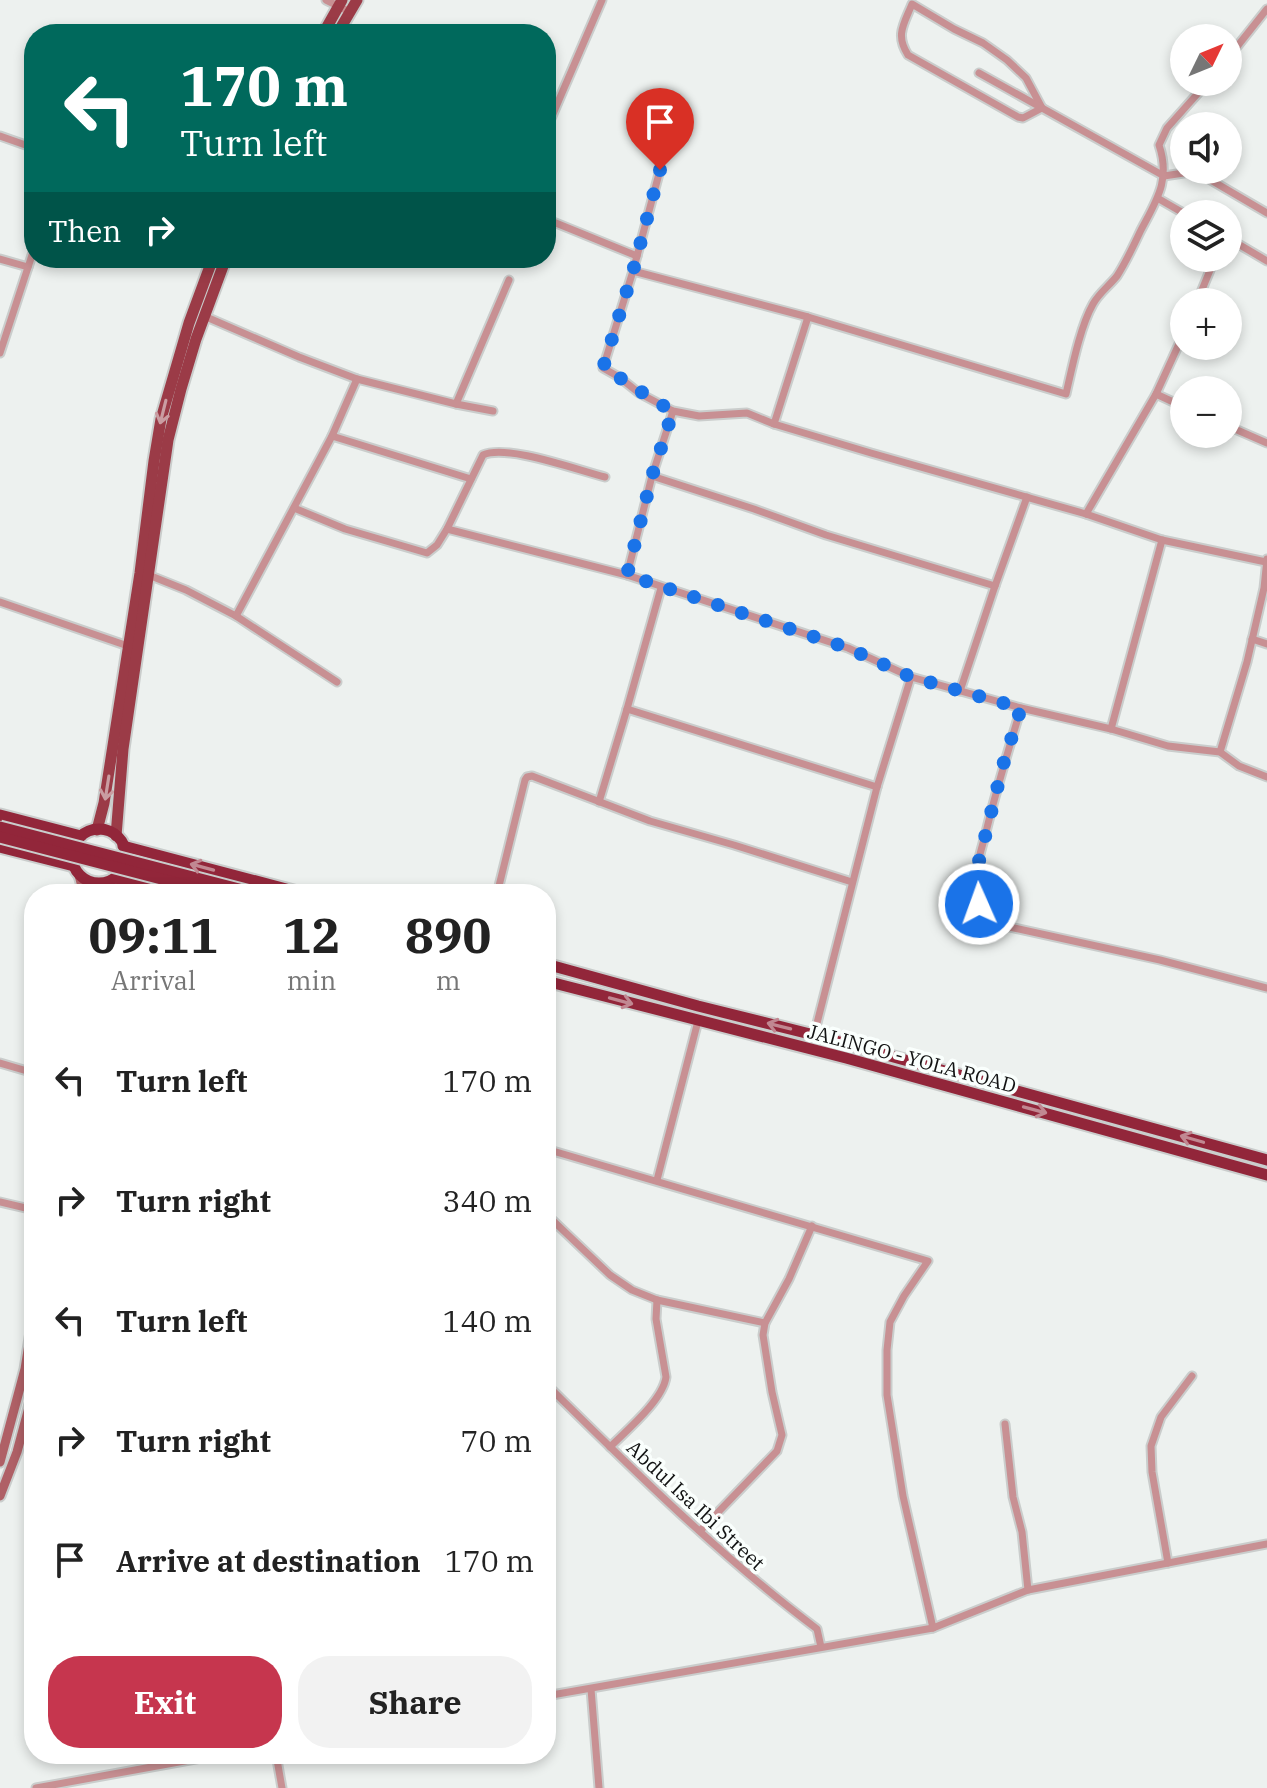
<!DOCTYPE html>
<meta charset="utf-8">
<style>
:root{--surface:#fff;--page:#f2f2f2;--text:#222;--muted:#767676;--accent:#c6364e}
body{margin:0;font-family:"IBM Plex Serif",serif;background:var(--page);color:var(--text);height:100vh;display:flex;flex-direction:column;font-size:30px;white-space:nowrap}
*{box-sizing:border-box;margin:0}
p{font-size:26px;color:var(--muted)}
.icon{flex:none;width:44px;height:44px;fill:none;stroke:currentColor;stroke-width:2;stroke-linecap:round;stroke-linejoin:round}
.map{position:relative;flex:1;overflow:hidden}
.panel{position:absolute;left:24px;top:884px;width:532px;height:880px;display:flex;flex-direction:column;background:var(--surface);border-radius:32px;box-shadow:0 4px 12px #0003}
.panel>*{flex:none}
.banner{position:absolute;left:24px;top:24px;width:532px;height:244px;border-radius:32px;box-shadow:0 4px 12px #0003;background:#00695c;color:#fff;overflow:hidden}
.needle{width:52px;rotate:47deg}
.tools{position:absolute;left:1170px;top:24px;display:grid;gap:16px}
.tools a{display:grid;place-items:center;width:72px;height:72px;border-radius:50%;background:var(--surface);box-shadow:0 4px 12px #0003;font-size:40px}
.pin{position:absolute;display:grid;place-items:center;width:68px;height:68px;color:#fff;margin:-82px -34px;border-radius:50% 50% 50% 0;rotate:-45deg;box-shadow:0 0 8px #0007}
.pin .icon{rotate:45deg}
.me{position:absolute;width:88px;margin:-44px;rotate:358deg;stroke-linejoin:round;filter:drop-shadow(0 0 6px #0008)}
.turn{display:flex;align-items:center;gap:28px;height:168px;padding:0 24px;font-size:36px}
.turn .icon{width:104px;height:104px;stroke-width:2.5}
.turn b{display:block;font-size:56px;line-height:68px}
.then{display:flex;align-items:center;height:76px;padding:0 24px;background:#0003;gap:16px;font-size:30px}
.eta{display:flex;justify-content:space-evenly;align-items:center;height:136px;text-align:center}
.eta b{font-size:48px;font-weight:700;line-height:56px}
.action{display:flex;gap:16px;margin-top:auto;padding:16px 24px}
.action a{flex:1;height:92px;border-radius:32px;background:var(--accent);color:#fff;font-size:32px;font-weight:700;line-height:92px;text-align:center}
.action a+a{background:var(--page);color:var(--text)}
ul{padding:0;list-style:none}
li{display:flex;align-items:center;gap:24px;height:120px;padding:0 24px}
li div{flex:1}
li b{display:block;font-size:30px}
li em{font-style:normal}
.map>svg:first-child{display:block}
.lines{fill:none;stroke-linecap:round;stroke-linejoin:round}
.minor-casing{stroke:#cacdcc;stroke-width:11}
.secondary-casing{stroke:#cacdcc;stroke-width:13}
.primary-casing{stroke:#cacdcc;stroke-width:15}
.trunk-casing{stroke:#cacdcc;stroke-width:15}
.minor{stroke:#c89093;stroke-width:7}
.secondary{stroke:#af6066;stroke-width:9}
.primary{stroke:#9b3b47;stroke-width:11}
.trunk{stroke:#92263a;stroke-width:11}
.trunk-bridge-casing{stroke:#cacdcc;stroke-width:15;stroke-linecap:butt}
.trunk-bridge{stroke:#92263a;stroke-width:11}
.oneway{stroke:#ca9da2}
.oneway2{stroke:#c18892}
.route{stroke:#1a73e8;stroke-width:14;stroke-dasharray:0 25.2}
.labels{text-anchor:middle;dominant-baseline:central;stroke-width:7;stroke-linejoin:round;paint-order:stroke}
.street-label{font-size:20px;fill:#121313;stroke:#fafffd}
</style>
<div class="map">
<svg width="1267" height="1788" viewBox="0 0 1267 1788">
<rect width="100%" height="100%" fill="#edf1ef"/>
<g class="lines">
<defs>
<g id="minor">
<polyline points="326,0 350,12"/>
<path d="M912,4L954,29L983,43L1007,60L1026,78L1042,108L1023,118L1018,117L908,55C895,35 904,24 912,4Z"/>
<polyline points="1228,58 1267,9"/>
<polyline points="979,73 1164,176 1190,172 1209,179 1267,213"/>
<polyline points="546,130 602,0"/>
<polyline points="0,136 34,148"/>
<polyline points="660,170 633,271 603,368 619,377 639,393 673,411 699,416 747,413 774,424 871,453 1086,514 1162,540 1266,562"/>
<polyline points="1159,199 1185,214"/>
<polyline points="546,219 637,256"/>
<polyline points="1228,238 1267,261"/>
<polyline points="0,259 28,267"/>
<path d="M633,271L808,317L1066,394C1072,368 1080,327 1093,304C1099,293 1109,286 1117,276C1126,262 1133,247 1140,232C1156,201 1171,181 1159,145L1167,128L1208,82"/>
<polyline points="1197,302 1215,258"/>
<polyline points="204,316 299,357 357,379"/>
<polyline points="0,353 34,249"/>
<polyline points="1156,394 1184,407"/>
<polyline points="456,404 509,280"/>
<polyline points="774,424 808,317"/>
<polyline points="1228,426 1267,443"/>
<polyline points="332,436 471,479"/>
<polyline points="652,476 754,509 826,535 995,586"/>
<path d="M294,508L345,529L427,553L437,545L447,529L483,455C507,444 577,470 605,477"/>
<polyline points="1086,514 1156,394 1184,333"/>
<polyline points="447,529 627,575 848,648 911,677 1021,708 1111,729 1168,746 1220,752 1239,766 1267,777"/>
<polyline points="146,574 186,590 236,616 332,436 357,379 456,404 493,411"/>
<polyline points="627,575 652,476 673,411"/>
<polyline points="0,602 128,646"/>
<polyline points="236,616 337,682"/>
<polyline points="1252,639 1267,644"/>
<polyline points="960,691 995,586 1027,497"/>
<path d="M1021,708C1009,748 997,787 987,828C982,849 972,874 977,895C980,911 992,919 1005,926L1160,960L1267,988"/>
<polyline points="627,709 877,787"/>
<polyline points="1111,729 1162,540"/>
<polyline points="1220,752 1247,662 1264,588 1267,559"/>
<polyline points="599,802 627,709 661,588"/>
<polyline points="497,894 525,780 527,777 532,776 650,821 734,845 852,882"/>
<polyline points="814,1035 877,787 911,677"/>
<polyline points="0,1063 34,1073"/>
<polyline points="546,1149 928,1261 904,1296 890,1322 887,1350 887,1395 903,1496 933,1628"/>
<polyline points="657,1180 698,1021"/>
<polyline points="0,1202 34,1210"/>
<polyline points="546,1214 610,1275 632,1290 657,1300 765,1323"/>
<path d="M546,1384C632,1469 720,1556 817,1629L821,1647"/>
<polyline points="1005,1424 1013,1497 1022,1532 1028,1590"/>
<path d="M610,1447C627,1430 663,1400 666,1377L656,1319L657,1300"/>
<polyline points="700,1531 777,1451 782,1435 772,1392 763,1335 765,1323 789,1279 812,1226"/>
<polyline points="1168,1563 1152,1472 1151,1446 1161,1417 1192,1376"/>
<polyline points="591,1689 599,1788"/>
<polyline points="546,1696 933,1628 1028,1590 1267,1544"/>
<polyline points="276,1754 282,1788"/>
<polyline points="36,1788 223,1754"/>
</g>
<g id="secondary">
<polyline points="79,875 84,894"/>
<polyline points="105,894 111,880"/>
<polyline points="0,1462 25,1369 34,1313"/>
<polyline points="0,1496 17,1452 34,1389"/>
</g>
<g id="primary">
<polyline points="323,34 342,0"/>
<polyline points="337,34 357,0"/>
<polyline points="97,830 104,803 140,573 154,461 161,419 189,323 213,258"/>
<polyline points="116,836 123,749 168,440 181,389 196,339 226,258"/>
</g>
<g id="trunk">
<polyline points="0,815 81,836"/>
<circle cx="99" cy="856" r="27"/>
<polyline points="123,846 305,894"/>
<polyline points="0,847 74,866"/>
<polyline points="115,878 178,894"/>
<polyline points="546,964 698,1006 814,1035 1267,1160"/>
<polyline points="546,981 846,1058 1267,1175"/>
</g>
</defs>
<use href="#minor" class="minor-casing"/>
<use href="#secondary" class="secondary-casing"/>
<use href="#primary" class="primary-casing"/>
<use href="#trunk" class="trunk-casing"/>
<use href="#minor" class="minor"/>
<use href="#secondary" class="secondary"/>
<use href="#primary" class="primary"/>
<use href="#trunk" class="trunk"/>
<defs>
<g id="trunk-bridge">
<polyline points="0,827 258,894"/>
<polyline points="0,837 219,894"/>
</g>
</defs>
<use href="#trunk-bridge" class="trunk-bridge-casing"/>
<use href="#trunk-bridge" class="trunk-bridge"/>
</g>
<defs><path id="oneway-shaft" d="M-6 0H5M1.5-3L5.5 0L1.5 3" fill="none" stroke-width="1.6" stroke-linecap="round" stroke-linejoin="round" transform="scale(2)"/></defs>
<g class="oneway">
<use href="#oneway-shaft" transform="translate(163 412) rotate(104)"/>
<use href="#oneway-shaft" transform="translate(107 788) rotate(99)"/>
</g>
<g class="oneway2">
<use href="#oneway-shaft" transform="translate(202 867) rotate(-165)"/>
<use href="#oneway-shaft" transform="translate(621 1001) rotate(15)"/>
<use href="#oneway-shaft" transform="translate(779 1026) rotate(-166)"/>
<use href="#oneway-shaft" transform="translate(1035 1110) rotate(15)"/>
<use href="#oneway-shaft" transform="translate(1192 1139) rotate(-164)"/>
</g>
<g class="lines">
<path class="route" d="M660,170L633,271L603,368C627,381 648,398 673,411L652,476L627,575L848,648L911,677L1021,708L1003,765L976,873V892L979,904"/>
</g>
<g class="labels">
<g class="street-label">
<text transform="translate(912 1058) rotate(15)">JALINGO - YOLA ROAD</text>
<text transform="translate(696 1505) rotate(43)">Abdul Isa Ibi Street</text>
</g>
</g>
</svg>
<div class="tools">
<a><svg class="needle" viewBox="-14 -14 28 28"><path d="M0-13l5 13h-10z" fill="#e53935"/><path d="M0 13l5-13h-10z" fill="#767676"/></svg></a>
<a><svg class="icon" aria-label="sound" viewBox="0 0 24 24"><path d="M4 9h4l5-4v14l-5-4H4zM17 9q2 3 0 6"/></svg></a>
<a><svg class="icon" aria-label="layers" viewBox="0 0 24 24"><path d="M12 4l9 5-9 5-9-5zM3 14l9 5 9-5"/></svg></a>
<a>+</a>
<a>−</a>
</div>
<div class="pin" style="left:660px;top:170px;background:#d93025"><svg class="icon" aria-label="arrive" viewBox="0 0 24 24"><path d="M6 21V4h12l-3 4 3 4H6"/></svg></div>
<svg class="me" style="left:979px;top:904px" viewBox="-20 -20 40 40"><circle r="17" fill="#1a73e8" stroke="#fff" stroke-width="3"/><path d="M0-11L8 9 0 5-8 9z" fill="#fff"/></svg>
<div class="banner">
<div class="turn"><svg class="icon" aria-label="left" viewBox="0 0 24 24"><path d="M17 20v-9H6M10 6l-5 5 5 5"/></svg><div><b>170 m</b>Turn left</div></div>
<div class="then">Then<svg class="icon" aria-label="right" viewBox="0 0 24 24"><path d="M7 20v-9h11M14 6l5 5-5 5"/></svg></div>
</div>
<section class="panel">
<div class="eta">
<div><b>09:11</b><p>Arrival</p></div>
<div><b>12</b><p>min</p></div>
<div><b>890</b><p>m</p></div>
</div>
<ul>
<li><svg class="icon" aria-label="left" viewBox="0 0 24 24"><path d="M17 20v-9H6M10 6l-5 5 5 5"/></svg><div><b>Turn left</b></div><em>170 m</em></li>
<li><svg class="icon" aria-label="right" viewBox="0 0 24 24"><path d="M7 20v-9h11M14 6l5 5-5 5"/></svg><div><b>Turn right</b></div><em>340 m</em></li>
<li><svg class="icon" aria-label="left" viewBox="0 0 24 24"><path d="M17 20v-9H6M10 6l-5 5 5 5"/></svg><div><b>Turn left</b></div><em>140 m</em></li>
<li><svg class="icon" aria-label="right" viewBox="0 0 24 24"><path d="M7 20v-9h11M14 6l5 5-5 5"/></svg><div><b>Turn right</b></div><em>70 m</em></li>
<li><svg class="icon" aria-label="arrive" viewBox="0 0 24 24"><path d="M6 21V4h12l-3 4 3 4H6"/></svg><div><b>Arrive at destination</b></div><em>170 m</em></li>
</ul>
<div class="action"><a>Exit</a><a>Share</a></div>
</section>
</div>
